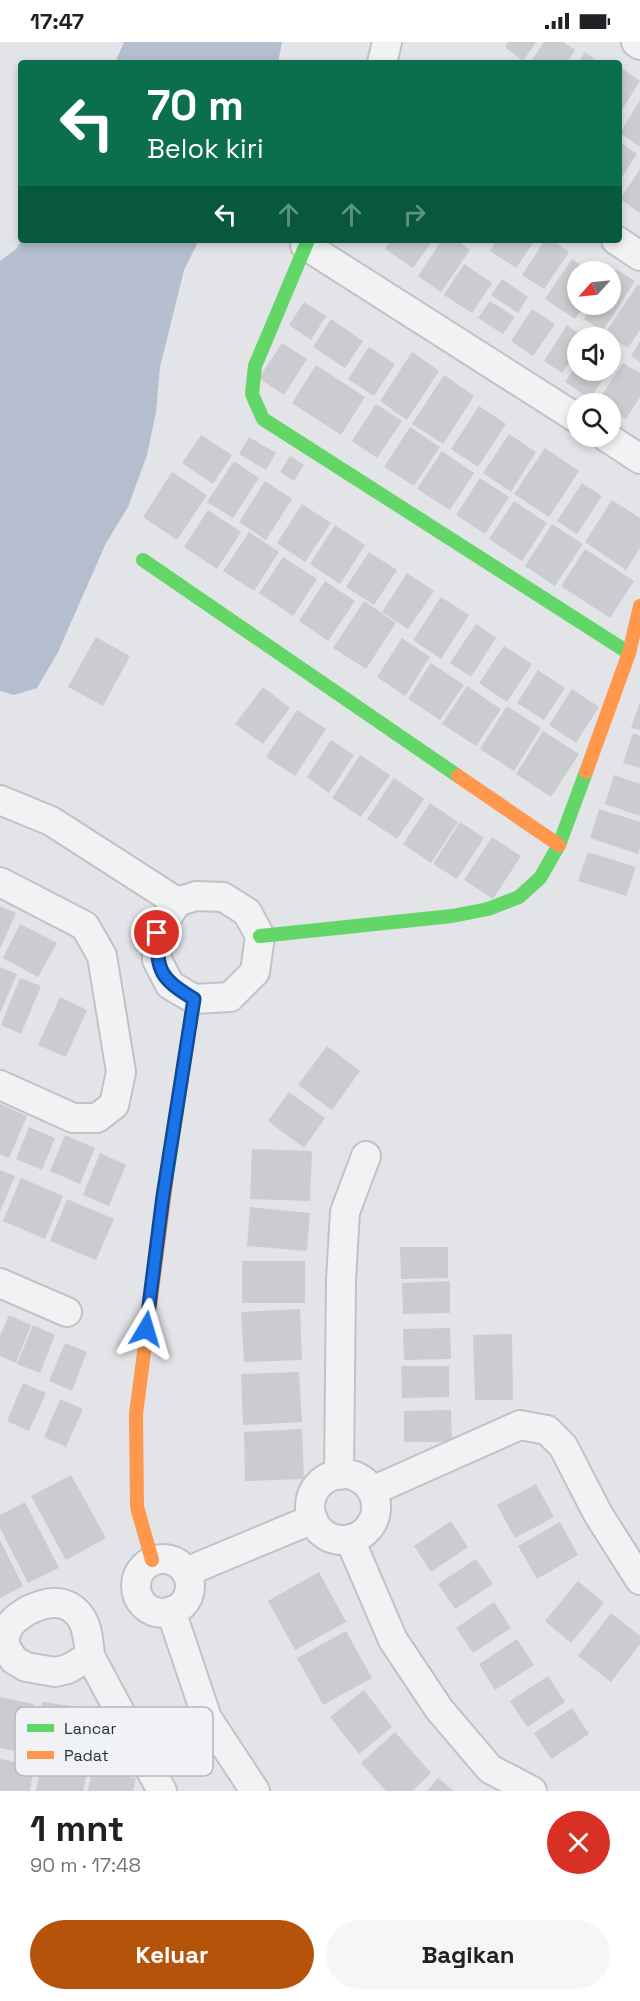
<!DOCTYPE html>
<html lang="id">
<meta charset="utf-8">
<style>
:root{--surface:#fff;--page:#f6f6f6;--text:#202124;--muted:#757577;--accent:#b45309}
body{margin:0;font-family:"Space Grotesk",sans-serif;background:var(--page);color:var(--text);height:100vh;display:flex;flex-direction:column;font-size:22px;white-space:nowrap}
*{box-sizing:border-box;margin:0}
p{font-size:20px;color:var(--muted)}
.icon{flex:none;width:33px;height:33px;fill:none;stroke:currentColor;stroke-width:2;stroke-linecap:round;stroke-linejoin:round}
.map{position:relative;height:1749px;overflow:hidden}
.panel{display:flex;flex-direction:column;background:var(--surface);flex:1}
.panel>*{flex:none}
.top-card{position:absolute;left:18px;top:18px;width:604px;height:183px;border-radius:6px;box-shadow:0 3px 9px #0003;background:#0b6e4f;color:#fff;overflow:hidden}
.needle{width:39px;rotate:243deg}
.buttons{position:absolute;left:567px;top:219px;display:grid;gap:12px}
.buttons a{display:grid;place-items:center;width:54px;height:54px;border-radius:50%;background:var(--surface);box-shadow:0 3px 9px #0003;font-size:30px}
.pin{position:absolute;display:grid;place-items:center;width:51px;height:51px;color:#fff;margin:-26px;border:3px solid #fff;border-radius:50%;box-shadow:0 2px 6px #0007}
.me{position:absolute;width:66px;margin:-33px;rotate:7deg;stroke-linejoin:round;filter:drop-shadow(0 0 4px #0008)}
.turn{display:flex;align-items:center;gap:21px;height:126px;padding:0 30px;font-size:27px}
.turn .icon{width:78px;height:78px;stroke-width:2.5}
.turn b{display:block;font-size:42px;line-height:51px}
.lanes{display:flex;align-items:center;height:57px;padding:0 30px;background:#0003;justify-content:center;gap:30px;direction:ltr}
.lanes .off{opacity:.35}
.round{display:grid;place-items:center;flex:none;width:63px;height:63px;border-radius:32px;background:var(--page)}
.headline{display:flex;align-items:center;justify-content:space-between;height:102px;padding:0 30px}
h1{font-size:36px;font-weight:800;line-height:45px}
.cta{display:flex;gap:12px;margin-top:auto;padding:12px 30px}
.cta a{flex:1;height:69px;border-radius:36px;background:var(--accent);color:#fff;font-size:24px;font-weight:800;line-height:69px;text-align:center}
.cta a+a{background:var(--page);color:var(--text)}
.status{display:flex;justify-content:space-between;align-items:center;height:42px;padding:0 30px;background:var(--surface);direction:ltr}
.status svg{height:16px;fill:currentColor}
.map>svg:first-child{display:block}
.water{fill:#b4bece}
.building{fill:#cbcccf}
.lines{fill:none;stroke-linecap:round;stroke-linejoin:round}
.street-casing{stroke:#c1c2c5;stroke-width:32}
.street{stroke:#f1f2f4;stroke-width:28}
.fast{stroke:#63d668;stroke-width:14}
.slow{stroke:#ff974d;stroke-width:14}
.route-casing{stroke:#114b97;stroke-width:15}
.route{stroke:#1a73e8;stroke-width:10}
.key{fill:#f0f2f6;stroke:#b5b8bf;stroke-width:1.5}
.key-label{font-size:16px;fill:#2b303e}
</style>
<div class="status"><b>17:47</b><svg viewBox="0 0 49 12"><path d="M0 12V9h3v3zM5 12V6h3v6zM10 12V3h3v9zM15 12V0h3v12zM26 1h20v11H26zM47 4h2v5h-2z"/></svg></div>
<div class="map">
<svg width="640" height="1749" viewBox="0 0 640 1749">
<rect width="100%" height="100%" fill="#e2e4e7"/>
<g class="water">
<polygon points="124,0 282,0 278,21 115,21"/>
<polygon points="22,198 199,198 184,228 160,325 156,370 147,413 136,443 128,465 106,501 58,610 37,646 14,653 0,649 0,219 16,207"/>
</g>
<g class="building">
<polygon points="508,0 536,0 523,19 505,5"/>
<polygon points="544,0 563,0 575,8 567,21 530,21"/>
<polygon points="585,10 600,21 578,21"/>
<polygon points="620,25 640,39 620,71"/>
<polygon points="640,58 640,105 620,91"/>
<polygon points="620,100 637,112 620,138"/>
<polygon points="640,127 640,171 620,157"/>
<polygon points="391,198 433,198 413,226 385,207"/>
<polygon points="442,198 456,198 470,208 441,250 418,234"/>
<polygon points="497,198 535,198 516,226 490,209"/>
<polygon points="545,198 551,198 569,210 544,247 522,233"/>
<polygon points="572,217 591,230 578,230 578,262 585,262 575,277 545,257"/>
<polygon points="464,222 492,241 472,271 444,253"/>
<polygon points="616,227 635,239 603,289 584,277 593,262 610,262 610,236"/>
<polygon points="502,237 528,255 518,271 491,253"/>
<polygon points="638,242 640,244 640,288 628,306 605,291"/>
<polygon points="490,259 515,275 503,292 478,276"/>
<polygon points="304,260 326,274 311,298 289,283"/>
<polygon points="532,267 555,282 533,314 511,299"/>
<polygon points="331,277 363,299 345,326 313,305"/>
<polygon points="567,283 585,296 578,296 578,308 562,331 544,319"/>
<polygon points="640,299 640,320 631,314"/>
<polygon points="282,301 307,317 284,353 259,336"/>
<polygon points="369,305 395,322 374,354 348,337"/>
<polygon points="610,307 619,313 610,326"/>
<polygon points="412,310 439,329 407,378 380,359"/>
<polygon points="578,321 578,328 609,328 590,357 565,340"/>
<polygon points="623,321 640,331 640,355 626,377 610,367 610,362 602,362 598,359"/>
<polygon points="316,323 365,355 341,393 292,361"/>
<polygon points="444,333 474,354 443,402 412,382"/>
<polygon points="376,362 402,379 377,416 352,399"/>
<polygon points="479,364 506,382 478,425 451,407"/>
<polygon points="410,385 440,405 414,444 384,425"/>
<polygon points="509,392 536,410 511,450 483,431"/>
<polygon points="201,393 232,413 213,442 182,421"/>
<polygon points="249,395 276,411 266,428 239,412"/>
<polygon points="545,406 579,429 549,475 514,452"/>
<polygon points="442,409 474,431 450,468 417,447"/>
<polygon points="290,414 304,423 294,439 280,430"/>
<polygon points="234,419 259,436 233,476 207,460"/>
<polygon points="172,430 207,453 177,498 143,475"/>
<polygon points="480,436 509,455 485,492 456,473"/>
<polygon points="265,439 292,457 266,498 239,480"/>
<polygon points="582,441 602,454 577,492 557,479"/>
<polygon points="612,458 640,476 640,506 626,528 585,500"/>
<polygon points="514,459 547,481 522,519 489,497"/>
<polygon points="302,462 331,481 305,520 277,501"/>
<polygon points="208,468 241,490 217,527 184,505"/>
<polygon points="552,482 583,502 555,544 525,524"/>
<polygon points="335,483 365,503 340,542 310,522"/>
<polygon points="249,490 279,510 254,549 223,529"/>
<polygon points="585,507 634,539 610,576 561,544"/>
<polygon points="369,510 397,528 374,563 346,545"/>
<polygon points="283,515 317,537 293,574 259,551"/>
<polygon points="407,531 434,549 408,587 382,570"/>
<polygon points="325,539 355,559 328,599 299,579"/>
<polygon points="441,555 469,573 441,617 413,598"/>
<polygon points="364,559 396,581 366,627 333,606"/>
<polygon points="476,582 496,596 471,635 450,621"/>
<polygon points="96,595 130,614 103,664 68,645"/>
<polygon points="402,596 430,615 405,654 377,635"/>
<polygon points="504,604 532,622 507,660 479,641"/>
<polygon points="431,621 464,643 440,678 408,657"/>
<polygon points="538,628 565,646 544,678 517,661"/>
<polygon points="467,644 501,667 476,704 442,682"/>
<polygon points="263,645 290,666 263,702 235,682"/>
<polygon points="572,647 599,665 576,701 549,683"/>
<polygon points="640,660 640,688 631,686"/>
<polygon points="507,664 541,686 514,729 480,707"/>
<polygon points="297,668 326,687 295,734 266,715"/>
<polygon points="543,689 579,712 551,755 516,732"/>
<polygon points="633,691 640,694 640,726 623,721"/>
<polygon points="331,698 354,713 329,751 307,735"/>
<polygon points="360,713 390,733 361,775 332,756"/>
<polygon points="614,733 640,742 640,774 605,762"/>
<polygon points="394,736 424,757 397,797 367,777"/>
<polygon points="430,761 458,780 431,821 403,802"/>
<polygon points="599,767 640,780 640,806 638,812 590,796"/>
<polygon points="460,780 484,796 457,837 433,822"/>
<polygon points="492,795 521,814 493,857 464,838"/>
<polygon points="588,810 636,825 626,854 578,839"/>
<polygon points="0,864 16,871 0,907"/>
<polygon points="20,882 57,901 38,935 3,916"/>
<polygon points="0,925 17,932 0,971"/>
<polygon points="20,936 41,944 21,992 1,983"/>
<polygon points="60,955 87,968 66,1015 38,1003"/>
<polygon points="327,1004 360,1029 332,1068 298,1043"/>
<polygon points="289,1050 325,1076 304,1106 268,1079"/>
<polygon points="0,1062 27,1074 9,1116 0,1112"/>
<polygon points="29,1085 55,1096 42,1128 16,1117"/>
<polygon points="65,1093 95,1106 80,1142 50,1129"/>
<polygon points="252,1107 312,1109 310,1159 250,1157"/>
<polygon points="100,1111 126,1123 109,1164 83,1153"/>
<polygon points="0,1128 15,1134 0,1170"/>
<polygon points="21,1136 63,1154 45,1197 3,1179"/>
<polygon points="67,1157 114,1177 96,1218 50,1199"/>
<polygon points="250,1165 310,1171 307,1209 247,1204"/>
<polygon points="400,1205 448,1205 448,1236 401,1237"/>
<rect x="242" y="1219" width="63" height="42"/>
<polygon points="450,1239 450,1271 403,1272 402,1241"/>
<polygon points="300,1267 302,1318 244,1320 241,1270"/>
<polygon points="9,1273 31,1283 16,1321 0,1314 0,1294"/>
<polygon points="33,1283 55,1293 40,1331 17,1322"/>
<polygon points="450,1286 451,1317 404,1318 403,1287"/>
<polygon points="512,1292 513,1358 475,1358 473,1293"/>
<polygon points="65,1301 87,1310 72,1349 49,1339"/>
<polygon points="401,1324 449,1324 449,1355 402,1356"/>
<polygon points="299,1330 302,1380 243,1383 241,1332"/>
<polygon points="23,1341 46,1351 29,1389 7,1379"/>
<polygon points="60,1357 83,1367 66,1405 44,1395"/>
<polygon points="451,1368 452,1400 404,1400 404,1369"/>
<polygon points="302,1387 304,1437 245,1439 244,1390"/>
<polygon points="71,1433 106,1496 66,1518 31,1454"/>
<polygon points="536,1442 554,1475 515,1496 497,1463"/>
<polygon points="25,1460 59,1526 28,1541 0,1486 0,1473"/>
<polygon points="451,1479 468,1505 431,1530 414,1504"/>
<polygon points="560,1480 578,1513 537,1537 518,1504"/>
<polygon points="0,1498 23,1544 0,1556"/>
<polygon points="476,1517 493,1542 455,1567 438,1542"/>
<polygon points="319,1530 346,1580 295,1608 268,1559"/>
<polygon points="578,1539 604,1561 571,1601 545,1579"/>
<polygon points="494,1560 511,1586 473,1611 456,1586"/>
<polygon points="611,1571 640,1594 640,1602 611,1640 578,1614"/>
<polygon points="346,1589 372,1636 323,1663 297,1616"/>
<polygon points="517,1597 534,1623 495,1648 479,1622"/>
<polygon points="548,1634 565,1660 527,1685 510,1659"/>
<polygon points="364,1648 392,1685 359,1712 330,1675"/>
<polygon points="0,1655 34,1662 25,1711 0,1706"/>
<polygon points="42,1660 87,1666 79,1723 34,1716"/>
<polygon points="572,1666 589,1692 551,1717 534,1691"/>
<polygon points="395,1690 431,1731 412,1749 386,1749 361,1721"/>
<polygon points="0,1717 34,1724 30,1749 0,1749"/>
<polygon points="41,1721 87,1730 83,1749 36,1749"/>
<polygon points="92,1728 136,1736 133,1749 88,1749"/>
<polygon points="438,1736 454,1749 427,1749"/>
</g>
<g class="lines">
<defs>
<g id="street">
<polyline points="636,0 640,3"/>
<polyline points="382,21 387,0"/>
<polyline points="616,198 640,214"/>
<polyline points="305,203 578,377"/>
<polyline points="605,394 640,417"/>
<polyline points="0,758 51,779 177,860"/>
<polyline points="0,840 85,884 102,914 121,1030 114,1063 97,1076 73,1076 0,1043"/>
<polygon points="196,854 223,855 247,870 260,894 255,930 230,955 194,957 170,943 157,918 157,891 177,860"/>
<polyline points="0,1241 67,1270"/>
<circle cx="343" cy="1465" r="33"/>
<polyline points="339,1433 341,1238 345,1170 366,1114"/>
<polyline points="372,1449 520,1383 547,1388 563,1404 598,1472 640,1538"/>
<polyline points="350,1498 393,1598 439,1667 490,1727 532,1749"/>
<circle cx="163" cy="1544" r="27"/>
<polyline points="186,1530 313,1477"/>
<polyline points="171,1569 207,1676 255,1749"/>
<path d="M90,1614L68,1627L55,1630L26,1625L14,1618L4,1603C5,1598 5,1593 7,1589C10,1580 19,1574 27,1569C46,1559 68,1555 82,1577C88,1588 89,1602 90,1614L162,1749"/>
</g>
</defs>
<use href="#street" class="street-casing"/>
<use href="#street" class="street"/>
<g class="fast">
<polyline points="308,198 255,324 252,352 263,377 629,611"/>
<polyline points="143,518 458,734"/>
<polyline points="260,894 452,874 488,867 519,855 540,836 559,803 586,730"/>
<polyline points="167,1134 194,957"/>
</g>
<g class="slow">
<polyline points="586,730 629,611 640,564"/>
<polyline points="458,734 559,803"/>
<polyline points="152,1518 137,1465 136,1372 167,1134"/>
</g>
</g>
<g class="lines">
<defs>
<path id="route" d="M146,1287L163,1154L194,957C160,936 157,930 157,891"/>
</defs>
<use href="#route" class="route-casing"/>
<use href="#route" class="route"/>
</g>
<rect x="15" y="1665" width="198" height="69" rx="9" class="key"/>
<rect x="27" y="1682" width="27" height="8" fill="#63d668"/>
<rect x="27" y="1709" width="27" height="8" fill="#ff974d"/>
<g class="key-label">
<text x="64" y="1692">Lancar</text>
<text x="64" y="1719">Padat</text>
</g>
</svg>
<div class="buttons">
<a><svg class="needle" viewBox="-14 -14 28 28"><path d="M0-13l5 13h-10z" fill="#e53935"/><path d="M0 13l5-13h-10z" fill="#757577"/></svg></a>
<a><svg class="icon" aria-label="sound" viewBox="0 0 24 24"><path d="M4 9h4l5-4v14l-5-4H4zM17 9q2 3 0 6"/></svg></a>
<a><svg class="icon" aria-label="search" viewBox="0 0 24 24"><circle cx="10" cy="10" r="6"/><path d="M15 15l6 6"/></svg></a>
</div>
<div class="pin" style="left:157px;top:891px;background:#d93025"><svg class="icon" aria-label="arrive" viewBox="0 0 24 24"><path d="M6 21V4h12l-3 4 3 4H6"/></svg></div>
<svg class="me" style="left:146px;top:1287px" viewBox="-20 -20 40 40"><path d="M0-17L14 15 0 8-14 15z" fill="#1a73e8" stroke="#fff" stroke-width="4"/></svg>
<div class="top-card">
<div class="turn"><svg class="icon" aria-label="left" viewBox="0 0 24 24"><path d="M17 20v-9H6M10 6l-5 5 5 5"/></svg><div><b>70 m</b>Belok kiri</div></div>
<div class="lanes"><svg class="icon" aria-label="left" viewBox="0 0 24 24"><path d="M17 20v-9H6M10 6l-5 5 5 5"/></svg><svg class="icon off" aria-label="ahead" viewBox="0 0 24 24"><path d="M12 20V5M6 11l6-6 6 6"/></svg><svg class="icon off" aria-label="ahead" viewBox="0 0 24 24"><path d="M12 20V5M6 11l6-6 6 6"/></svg><svg class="icon off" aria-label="right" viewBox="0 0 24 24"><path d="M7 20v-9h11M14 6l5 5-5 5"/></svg></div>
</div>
</div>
<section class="panel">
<div class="headline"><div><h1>1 mnt</h1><p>90 m · 17:48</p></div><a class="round" style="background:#d93025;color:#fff"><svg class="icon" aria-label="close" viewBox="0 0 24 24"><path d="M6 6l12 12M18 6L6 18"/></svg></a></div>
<div class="cta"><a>Keluar</a><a>Bagikan</a></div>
</section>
